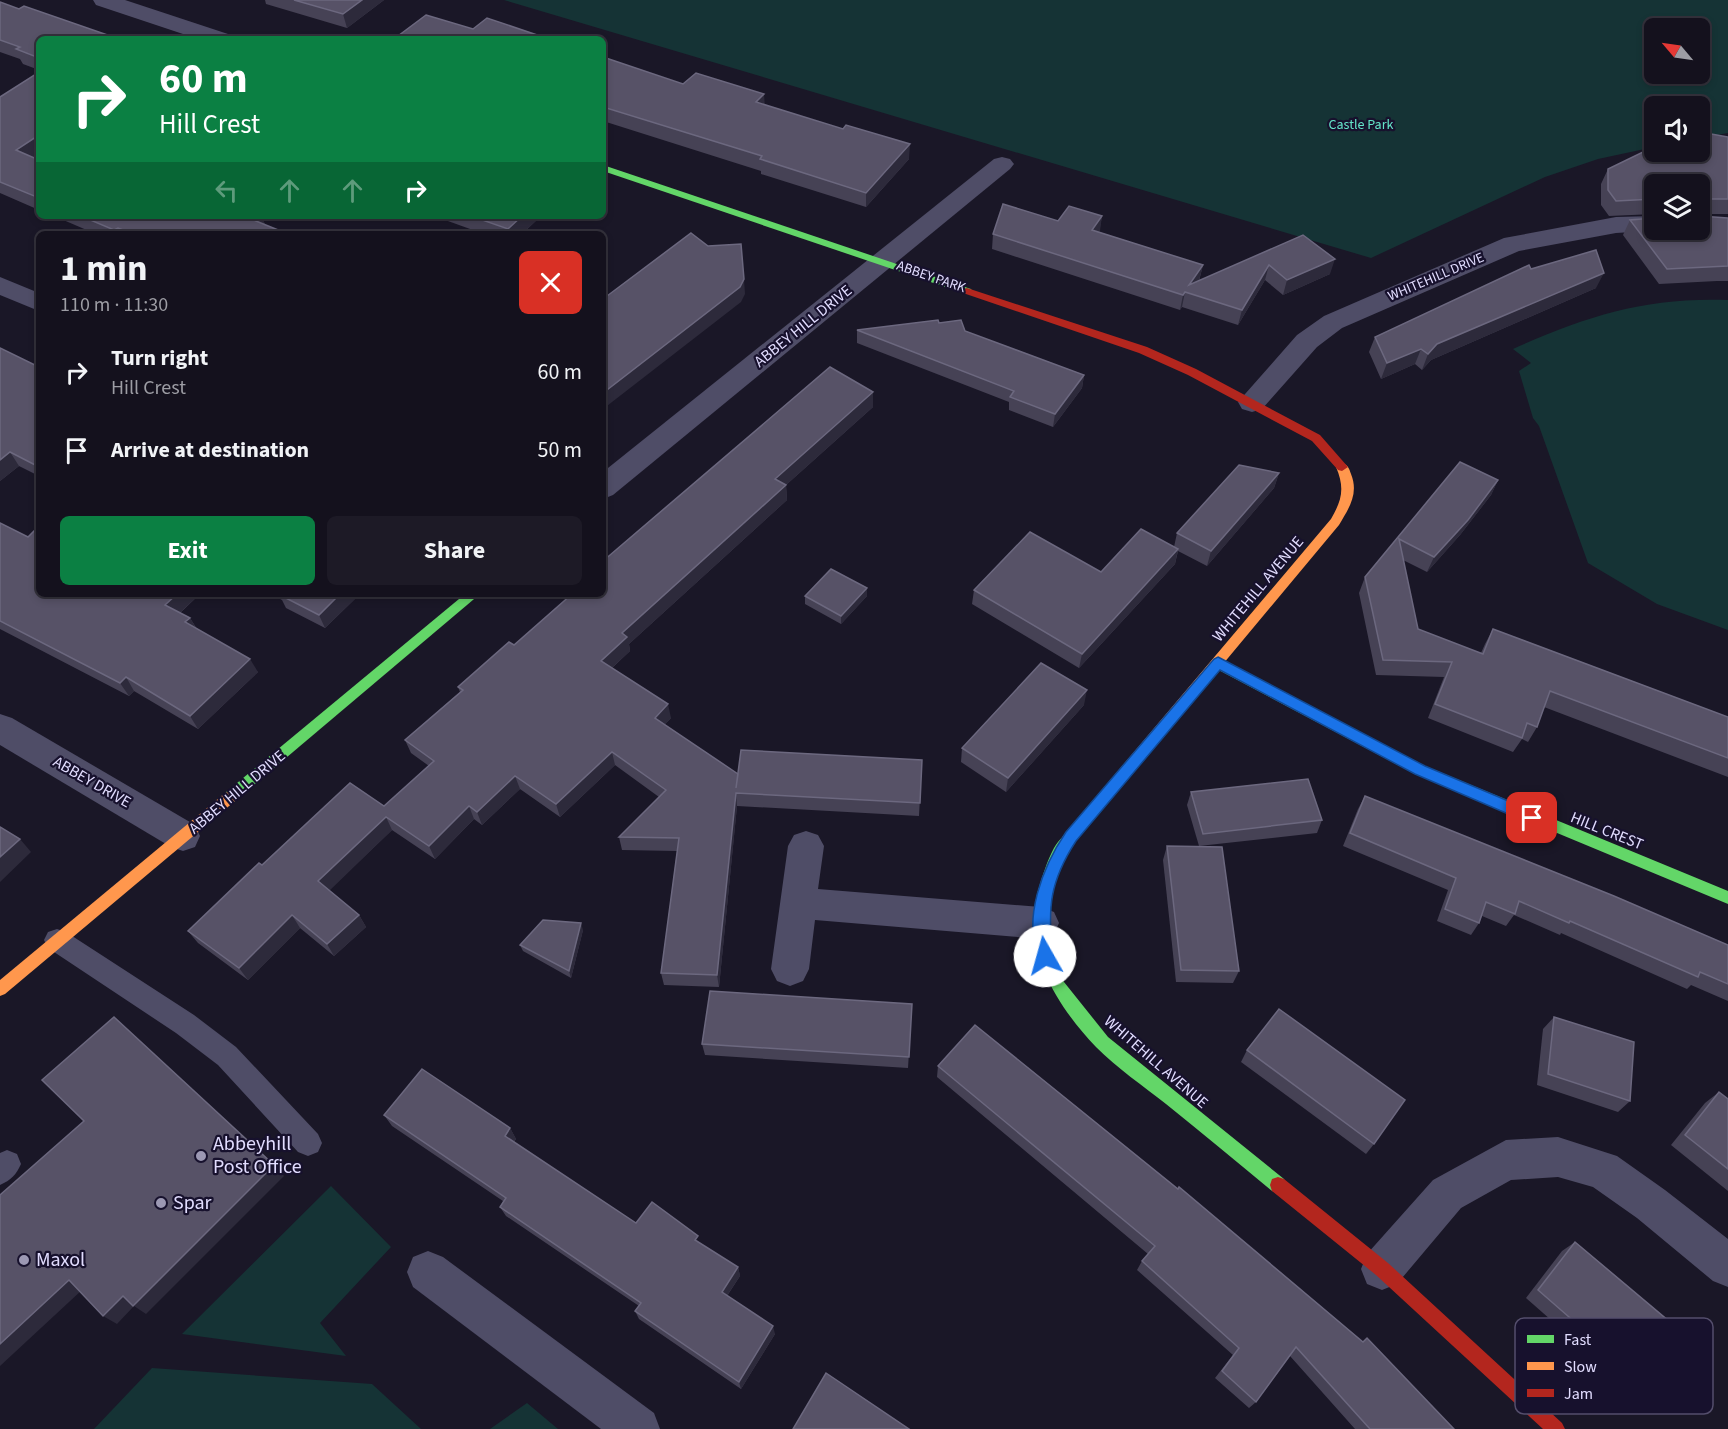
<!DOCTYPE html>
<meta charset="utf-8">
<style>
:root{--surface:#14111d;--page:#1d1a26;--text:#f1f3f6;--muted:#9d9da4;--line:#33313b;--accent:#0b8043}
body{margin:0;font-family:"Source Sans 3",sans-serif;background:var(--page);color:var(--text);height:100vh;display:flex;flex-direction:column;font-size:22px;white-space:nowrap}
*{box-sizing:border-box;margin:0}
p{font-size:20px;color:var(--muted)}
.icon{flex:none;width:33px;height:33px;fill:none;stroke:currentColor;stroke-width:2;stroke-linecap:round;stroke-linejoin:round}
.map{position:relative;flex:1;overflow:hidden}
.panel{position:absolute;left:36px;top:231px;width:570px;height:366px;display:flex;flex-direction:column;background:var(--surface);border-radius:9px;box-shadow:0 3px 9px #0003,0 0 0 2px var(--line)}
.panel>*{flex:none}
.top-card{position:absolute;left:36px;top:36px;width:570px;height:183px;border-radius:9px;box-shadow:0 3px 9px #0003,0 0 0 2px var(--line);background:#0b8043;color:#fff;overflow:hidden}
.needle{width:39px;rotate:299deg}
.controls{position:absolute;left:1644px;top:18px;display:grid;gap:12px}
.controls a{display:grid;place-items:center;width:66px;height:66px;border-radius:9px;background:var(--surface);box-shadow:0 3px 9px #0003,0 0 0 2px var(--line);font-size:30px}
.pin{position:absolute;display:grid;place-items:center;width:51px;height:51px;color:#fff;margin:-26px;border-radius:12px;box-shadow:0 3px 9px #0006}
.me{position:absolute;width:66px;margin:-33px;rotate:353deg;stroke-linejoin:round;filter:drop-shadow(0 0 4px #0008)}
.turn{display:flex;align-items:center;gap:21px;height:126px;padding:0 24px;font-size:27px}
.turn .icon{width:78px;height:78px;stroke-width:2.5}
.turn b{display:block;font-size:42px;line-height:51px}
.lanes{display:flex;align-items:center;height:57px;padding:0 24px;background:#0003;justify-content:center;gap:30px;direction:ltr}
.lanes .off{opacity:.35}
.round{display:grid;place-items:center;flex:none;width:63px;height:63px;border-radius:9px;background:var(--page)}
.head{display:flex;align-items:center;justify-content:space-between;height:102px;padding:0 24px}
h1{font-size:36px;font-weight:700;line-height:45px}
.action{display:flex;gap:12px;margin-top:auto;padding:12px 24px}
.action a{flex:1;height:69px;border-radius:9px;background:var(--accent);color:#fff;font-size:24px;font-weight:700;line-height:69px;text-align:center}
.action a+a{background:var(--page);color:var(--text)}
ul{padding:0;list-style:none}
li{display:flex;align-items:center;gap:18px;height:78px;padding:0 24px}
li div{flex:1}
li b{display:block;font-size:22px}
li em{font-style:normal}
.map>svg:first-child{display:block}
.green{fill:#153335;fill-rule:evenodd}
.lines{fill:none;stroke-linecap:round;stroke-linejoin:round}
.lane{fill:#4f4d67;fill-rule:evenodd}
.street{fill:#4f4d67;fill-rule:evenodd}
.fast{fill:#63d668;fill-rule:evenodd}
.slow{fill:#ff974d;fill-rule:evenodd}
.jam{fill:#b3261e;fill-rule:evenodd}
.wall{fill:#464255}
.shaded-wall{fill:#2d2a3b}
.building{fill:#575267;stroke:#6c687f;stroke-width:1.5}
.route{fill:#1a73e8;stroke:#114b97;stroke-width:1.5}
.poi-dot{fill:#9c98b3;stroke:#17112d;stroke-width:2}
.labels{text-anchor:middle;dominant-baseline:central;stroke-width:4.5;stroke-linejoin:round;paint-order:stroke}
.far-park-label{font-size:14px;fill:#64e4c9;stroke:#17112d}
.far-street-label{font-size:14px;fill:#e2ddff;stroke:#17112d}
.street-label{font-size:16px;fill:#e2ddff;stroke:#17112d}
.near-poi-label{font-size:20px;fill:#e2ddff;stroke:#17112d;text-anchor:start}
.key{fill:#17112d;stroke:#544e6c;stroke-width:1.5}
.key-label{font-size:16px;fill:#e2ddff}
</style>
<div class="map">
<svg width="1728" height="1429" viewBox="0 0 1728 1429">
<rect width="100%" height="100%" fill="#1a1727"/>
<g class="green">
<path d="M504,0H1728V133L1700,138V106H1654V147L1598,159L1545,177L1371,258ZM1654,28H1700V74H1654Z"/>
<path d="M1728,300V630L1657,604L1588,563L1539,426L1533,418L1519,371L1531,363L1513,349C1586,316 1646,297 1728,300Z"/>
<polygon points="331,1186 391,1247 320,1323 346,1356 182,1334"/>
<polygon points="152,1368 372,1384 421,1429 94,1429"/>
<polygon points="527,1403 558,1429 490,1429"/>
</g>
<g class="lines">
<g class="lane">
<polygon points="57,929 66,932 194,1015 236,1047 318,1134 322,1143 318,1152 308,1156 298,1152 218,1065 176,1033 48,948 44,940 48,932"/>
<path d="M7,1150L17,1154L21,1164C16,1175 11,1180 0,1185V1153Z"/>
</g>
<g class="street">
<polygon points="93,0 125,0 228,34 231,39 198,39 96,5"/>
<polygon points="1002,157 1010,159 1014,164 1010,169 613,495 603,499 603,472 994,159"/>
<polygon points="1654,216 1654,230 1663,230 1616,233 1519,251 1342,328 1317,347 1262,409 1252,412 1242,409 1238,402 1297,335 1324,316 1504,238 1616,217"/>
<polygon points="0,277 39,293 39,311 0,295"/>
<polygon points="0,714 12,718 195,825 200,836 195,847 183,851 171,847 0,745"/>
<polygon points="806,831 818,835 824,846 818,889 1041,907 1054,912 1059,923 1054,934 1041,939 815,920 809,969 803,981 790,986 777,981 771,969 788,846 794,835"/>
<polygon points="1558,1137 1617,1156 1665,1190 1728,1239 1728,1287 1713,1281 1637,1218 1593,1187 1558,1177 1511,1180 1461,1208 1397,1284 1382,1290 1367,1284 1361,1269 1367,1254 1433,1180 1506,1140"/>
<polygon points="428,1251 443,1257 654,1413 660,1429 601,1429 413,1287 407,1272 413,1257"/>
</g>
<g class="fast">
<polygon points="603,165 971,289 972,291 967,294 963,293 603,171"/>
<polygon points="465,594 480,594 235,801 230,803 225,801 223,797 225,793"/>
<polygon points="1218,658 1425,766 1728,891 1728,904 1415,774 1213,667 1211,663"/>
<path d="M1068,834L1073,836L1075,840L1061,862L1052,890L1048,923L1053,956L1064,982L1108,1037L1284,1179L1286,1185L1284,1191L1278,1193L1272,1191C1237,1162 1202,1133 1166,1104C1143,1086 1117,1068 1096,1047C1055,1004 1019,945 1040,884C1045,870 1053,839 1068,834Z"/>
</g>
<g class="slow">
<path d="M1342,463C1348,465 1349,468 1351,474C1359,494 1349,508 1339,525L1073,844L1068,846L1063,844L1061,840L1063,836L1331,519C1342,500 1345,488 1336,467Z"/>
<polygon points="230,791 235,793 237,797 235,801 5,994 0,996 0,980 225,793"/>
</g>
<g class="jam">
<polygon points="967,288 1147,347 1196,369 1320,435 1348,467 1342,471 1338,470 1312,441 1188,375 1139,353 963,293 963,289"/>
<polygon points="1278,1177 1284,1179 1388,1263 1562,1423 1565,1429 1543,1429 1376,1275 1272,1191 1270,1185 1272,1179"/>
</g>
</g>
<g class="wall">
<polygon points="265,0 384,0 347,28 266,4"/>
<polygon points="0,2 19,9 39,39 39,70 23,64 20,59 0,52"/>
<polygon points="603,57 683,84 765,105 909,159 866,207 761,174 761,171 603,121"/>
<polygon points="0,97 34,158 39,160 39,210 0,193"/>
<polygon points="1728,137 1728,214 1705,214 1704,217 1728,218 1728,281 1717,281 1659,284 1623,235 1630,220 1700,230 1700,184 1654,184 1654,214 1609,216 1601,205 1601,184 1608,169 1690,158 1691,152 1700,152"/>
<polygon points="54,216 261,216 265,225 288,234 96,234"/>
<polygon points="434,216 541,216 522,234 484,234"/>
<polygon points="1102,216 1099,232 1203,265 1199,281 1303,235 1330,274 1283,295 1265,280 1238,325 1182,307 1180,310 992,249 993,234 1058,221"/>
<polygon points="1531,269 1596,288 1431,360 1422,370 1415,364 1381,379 1369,352 1375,337"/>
<polygon points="939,323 965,331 1084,375 1082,388 1053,427 1009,410 1009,402 857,343 857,330"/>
<polygon points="0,348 39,367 39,476 19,466 0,481"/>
<polygon points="873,392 873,407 786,485 787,500 629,644 630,651 612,668 671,718 664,725 738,774 922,760 919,816 737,806 719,987 664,985 661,973 677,851 622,850 619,837 659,797 615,765 560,817 520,789 482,825 474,819 435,859 392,830 329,890 359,915 366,927 334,956 300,928 248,980 198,943 188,931 262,865 384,806 429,766 411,753 405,740 460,692 458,687 514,645"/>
<polygon points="1460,462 1498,480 1491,495 1460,535 1427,572 1403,560 1418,629 1481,653 1485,644 1493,629 1728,717 1728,777 1544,707 1537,727 1528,742 1522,739 1513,752 1428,718 1444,677 1376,675 1359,593 1365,577"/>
<polygon points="1279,473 1274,488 1207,566 1178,551 1175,564 1079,668 972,604 974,590 1101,572 1174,547 1177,533"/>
<polygon points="0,523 39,594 200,594 180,613 190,618 197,629 258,672 198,729 134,691 129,696 0,629"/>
<polygon points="867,588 867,596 841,624 805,604 805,596"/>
<polygon points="271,594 360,594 325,628 286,608 282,600"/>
<polygon points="1084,705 1006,792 961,762 962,748"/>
<polygon points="1191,792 1322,820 1317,833 1199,846 1187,805"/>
<polygon points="1365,796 1728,945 1728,1001 1691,985 1687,989 1561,933 1560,935 1514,915 1506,926 1482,916 1479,923 1471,935 1437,921 1448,890 1343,846 1358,809"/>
<polygon points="1167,846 1239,971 1233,983 1176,982 1163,860"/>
<polygon points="583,930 571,978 523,951 520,945"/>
<polygon points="912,1004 908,1068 705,1055 702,1044"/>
<polygon points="1554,1017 1630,1101 1618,1112 1537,1085 1543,1029"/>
<polygon points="1247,1050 1374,1144 1366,1154 1241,1062"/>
<polygon points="938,1066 1454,1429 1355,1429 1290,1356 1256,1402 1249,1408 1215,1378 1233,1355 1137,1270 1142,1261 1148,1254 937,1077"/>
<polygon points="1719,1092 1728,1099 1728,1191 1671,1145 1705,1103"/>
<polygon points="384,1115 510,1128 516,1139 514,1142 636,1223 700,1243 738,1267 740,1276 727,1296 775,1334 741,1389 639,1319 635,1311 639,1306 506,1216 500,1207 503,1201 392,1126"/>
<polygon points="1575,1242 1671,1406 1657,1413 1526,1298 1562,1251"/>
</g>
<g class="shaded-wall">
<polygon points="362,0 384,0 347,28 343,14"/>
<polygon points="764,94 765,108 756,102"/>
<polygon points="39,135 39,154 23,165 16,150"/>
<polygon points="910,144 909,159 866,207 866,193"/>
<polygon points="251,216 262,217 268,231"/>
<polygon points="522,216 541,216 522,234 509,234 508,229"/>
<polygon points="1102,216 1100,231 1090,245 1092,230"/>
<polygon points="118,228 121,234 116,234 114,230"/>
<polygon points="1335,259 1330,274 1283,295 1287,280"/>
<polygon points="1203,265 1199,280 1190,293 1189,285"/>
<polygon points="1269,265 1265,280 1238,325 1242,310"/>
<polygon points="1604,273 1596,288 1431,360 1422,370 1428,354 1437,344"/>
<polygon points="744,279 745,294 741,302 603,409 603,393"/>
<polygon points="1185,292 1182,307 1180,310 1183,295"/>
<polygon points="1421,349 1415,364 1381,379 1387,363"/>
<polygon points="1084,375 1082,388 1053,427 1055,414"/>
<polygon points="873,392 873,407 776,494 775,479"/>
<polygon points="10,452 19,466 0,481 0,460"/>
<polygon points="1279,473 1274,488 1207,566 1211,551"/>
<polygon points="1498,480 1491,495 1460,535 1427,572 1434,557"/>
<polygon points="786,485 787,500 629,644 630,651 604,675 601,661 622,633"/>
<polygon points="1178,549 1175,564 1079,668 1082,654"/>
<polygon points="867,588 867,596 841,624 841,616"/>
<polygon points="177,594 200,594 173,619 165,605"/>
<polygon points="340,594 360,594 325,628 319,615"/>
<polygon points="190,618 198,631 185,622"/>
<polygon points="250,659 258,672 198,729 190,716"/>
<polygon points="126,677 134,691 129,696 120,683"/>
<polygon points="1087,690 1084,705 1006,792 1008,778"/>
<polygon points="668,704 671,718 657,732 655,718"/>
<polygon points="612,752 615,765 560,817 556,804"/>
<polygon points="515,776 520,789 482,825 477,812"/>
<polygon points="736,793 737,806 719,987 717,975"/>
<polygon points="469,806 474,819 435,859 429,846"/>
<polygon points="386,817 392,830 326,894 318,881"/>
<polygon points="20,839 31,852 0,882 0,857"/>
<polygon points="292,915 300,928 248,980 239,968"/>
<polygon points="359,915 366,927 334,956 327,944"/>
<polygon points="581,923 583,930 571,978 569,971"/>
<polygon points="510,1128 516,1139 510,1146 505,1136"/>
<polygon points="274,1165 284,1176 146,1314 134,1306 117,1324 103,1316 123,1296"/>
<polygon points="738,1267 740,1276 724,1300 722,1292"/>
<polygon points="69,1280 83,1289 0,1366 0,1344"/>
<polygon points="773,1326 775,1334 741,1389 739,1382"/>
</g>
<g class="building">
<polygon points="294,0 362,0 343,14"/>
<polygon points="0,2 19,9 24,6 119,39 39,39 39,58 16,49 20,47 0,40"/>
<polygon points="426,15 473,29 487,18 549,39 394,39"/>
<polygon points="603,57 683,84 696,73 764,94 756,102 843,129 846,125 910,144 866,193 760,159 762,156 603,107"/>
<polygon points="39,72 39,135 16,150 39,160 39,198 0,182 0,97"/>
<polygon points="1700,132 1728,137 1728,199 1707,199 1706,212 1700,213 1700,184 1654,184 1654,199 1616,201 1608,190 1608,169 1645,151 1695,159 1696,152 1700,152"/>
<polygon points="1003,204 1058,221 1069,206 1102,216 1092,230 1203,265 1189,285 1303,235 1335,259 1287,280 1269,265 1242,310 1185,292 1183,295 993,234"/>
<polygon points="81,216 261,216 262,217 256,221 288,234 134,234 118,228 114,230"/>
<polygon points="471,216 522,216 508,229"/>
<polygon points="1700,216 1728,218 1728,266 1667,269 1630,220 1654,218 1654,230 1700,230"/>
<polygon points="691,233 708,246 741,244 744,279 740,287 603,393 603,299"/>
<polygon points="1596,250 1604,273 1437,344 1428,354 1421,349 1387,363 1375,337 1529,265 1531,269"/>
<polygon points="938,320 939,323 961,320 965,331 1084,375 1055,414 1010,397 1014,391 857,330"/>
<polygon points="0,348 39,367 39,467 10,452 0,460"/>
<polygon points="830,367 873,392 775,479 786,485 622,633 627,637 601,661 668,704 655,718 738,774 736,788 741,750 922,760 920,803 736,793 717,975 661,973 679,838 619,837 666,790 612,752 556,804 515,776 477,812 469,806 429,846 386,817 318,881 359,915 327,944 292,915 239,968 188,931 259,863 262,865 350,783 384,806 434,761 405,740 463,690 458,687 509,642 514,645 572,594 603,594 603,561"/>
<polygon points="1460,462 1498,480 1468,520 1434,557 1399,539 1418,629 1483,654 1493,629 1728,717 1728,758 1550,691 1537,727 1527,723 1522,738 1435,704 1452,662 1383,660 1365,577"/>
<polygon points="1239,465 1279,473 1211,551 1177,533"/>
<polygon points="0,523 28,537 34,531 39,534 39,594 177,594 165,605 190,618 185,622 250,659 190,716 126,677 120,683 0,621"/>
<polygon points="1141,529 1178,549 1082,654 974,590 1030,532 1101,572"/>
<polygon points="831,569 867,588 841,616 805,596"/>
<polygon points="280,594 340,594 319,615 280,595"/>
<polygon points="1041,663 1087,690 1008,778 962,748"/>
<polygon points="1308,779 1322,820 1203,834 1191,792"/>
<polygon points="1365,796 1614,896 1728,945 1728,984 1700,972 1698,977 1570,921 1569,923 1519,901 1515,914 1486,902 1479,923 1445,909 1456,878 1350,833"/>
<polygon points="0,827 20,839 0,857"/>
<polygon points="1167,846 1222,847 1239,971 1181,970"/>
<polygon points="543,920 581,923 569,971 520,945"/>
<polygon points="710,991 912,1004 909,1057 702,1044"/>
<polygon points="1279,1009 1405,1100 1374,1144 1247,1050"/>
<polygon points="114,1017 274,1165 133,1306 123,1296 103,1316 69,1280 0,1344 0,1195 84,1121 42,1080"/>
<polygon points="1554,1017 1634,1042 1630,1101 1548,1074"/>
<polygon points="975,1025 1178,1189 1179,1187 1363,1342 1367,1338 1454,1429 1370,1429 1296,1347 1256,1402 1222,1371 1239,1348 1142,1261 1155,1246 938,1066"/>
<polygon points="422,1069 510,1128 505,1136 636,1223 652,1202 698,1236 695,1240 738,1267 722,1292 773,1326 739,1382 635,1311 641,1303 500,1207 506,1198 384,1115"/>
<polygon points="1719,1092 1728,1099 1728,1169 1685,1135"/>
<polygon points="1575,1242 1708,1354 1671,1406 1538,1290"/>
<polygon points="826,1373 909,1429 793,1429"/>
</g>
<path class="route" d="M1218,657L1425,766L1537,813L1539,818L1537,822H1527L1415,774L1220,670L1076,841C1050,881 1047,908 1053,956L1051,961L1045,963L1040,961C1021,920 1043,866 1066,832L1214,659Z"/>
<g class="poi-dot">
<circle cx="201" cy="1156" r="6"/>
<circle cx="161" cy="1203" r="6"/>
<circle cx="24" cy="1260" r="6"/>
</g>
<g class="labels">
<g class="far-park-label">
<text x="1361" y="125">Castle Park</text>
</g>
<g class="far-street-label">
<text transform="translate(931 277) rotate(19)">ABBEY PARK</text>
<text transform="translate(1436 277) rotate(-23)">WHITEHILL DRIVE</text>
</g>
<g class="street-label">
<text transform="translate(803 326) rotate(-39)">ABBEY HILL DRIVE</text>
<text transform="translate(1258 589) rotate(-50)">WHITEHILL AVENUE</text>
<text transform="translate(92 782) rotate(30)">ABBEY DRIVE</text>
<text transform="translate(237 792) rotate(-40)">ABBEY HILL DRIVE</text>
<text transform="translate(1607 831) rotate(22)">HILL CREST</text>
<text transform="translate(1156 1062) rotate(41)">WHITEHILL AVENUE</text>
</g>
<g class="near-poi-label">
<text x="213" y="1144">Abbeyhill<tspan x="213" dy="23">Post Office</tspan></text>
<text x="173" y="1203">Spar</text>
<text x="36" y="1260">Maxol</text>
</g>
</g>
<rect x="1515" y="1318" width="198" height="96" rx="9" class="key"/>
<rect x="1527" y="1335" width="27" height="8" fill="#63d668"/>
<rect x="1527" y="1362" width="27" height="8" fill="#ff974d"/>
<rect x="1527" y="1389" width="27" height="8" fill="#b3261e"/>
<g class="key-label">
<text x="1564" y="1345">Fast</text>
<text x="1564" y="1372">Slow</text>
<text x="1564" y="1399">Jam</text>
</g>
</svg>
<div class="controls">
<a><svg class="needle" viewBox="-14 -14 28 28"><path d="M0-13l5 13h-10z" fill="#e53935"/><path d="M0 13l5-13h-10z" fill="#9d9da4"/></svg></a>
<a><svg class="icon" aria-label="sound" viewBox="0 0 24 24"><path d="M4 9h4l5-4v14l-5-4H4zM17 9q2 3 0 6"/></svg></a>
<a><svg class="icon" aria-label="layers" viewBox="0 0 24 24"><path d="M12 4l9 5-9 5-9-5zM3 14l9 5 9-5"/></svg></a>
</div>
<div class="pin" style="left:1532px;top:818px;background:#d93025"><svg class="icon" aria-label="arrive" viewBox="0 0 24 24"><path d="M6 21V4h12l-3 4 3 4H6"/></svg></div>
<svg class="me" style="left:1045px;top:956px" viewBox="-20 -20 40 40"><circle r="19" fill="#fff"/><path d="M0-13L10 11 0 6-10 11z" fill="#1a73e8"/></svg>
<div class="top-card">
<div class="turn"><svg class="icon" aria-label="right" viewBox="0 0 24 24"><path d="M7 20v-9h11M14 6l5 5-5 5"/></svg><div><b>60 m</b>Hill Crest</div></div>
<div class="lanes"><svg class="icon off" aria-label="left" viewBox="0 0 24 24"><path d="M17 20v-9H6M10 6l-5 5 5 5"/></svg><svg class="icon off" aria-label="ahead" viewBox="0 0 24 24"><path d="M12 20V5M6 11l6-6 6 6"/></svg><svg class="icon off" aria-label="ahead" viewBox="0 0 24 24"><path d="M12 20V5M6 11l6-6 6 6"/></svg><svg class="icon" aria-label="right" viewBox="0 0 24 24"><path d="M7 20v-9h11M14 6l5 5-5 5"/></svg></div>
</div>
<section class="panel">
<div class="head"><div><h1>1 min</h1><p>110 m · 11:30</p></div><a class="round" style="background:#d93025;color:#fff"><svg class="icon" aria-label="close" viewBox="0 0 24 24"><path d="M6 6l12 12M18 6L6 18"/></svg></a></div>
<ul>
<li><svg class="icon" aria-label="right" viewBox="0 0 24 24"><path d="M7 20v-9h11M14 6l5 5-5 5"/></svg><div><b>Turn right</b><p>Hill Crest</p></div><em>60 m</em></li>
<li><svg class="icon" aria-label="arrive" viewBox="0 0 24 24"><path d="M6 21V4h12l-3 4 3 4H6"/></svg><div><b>Arrive at destination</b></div><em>50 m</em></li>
</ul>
<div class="action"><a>Exit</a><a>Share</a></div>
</section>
</div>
